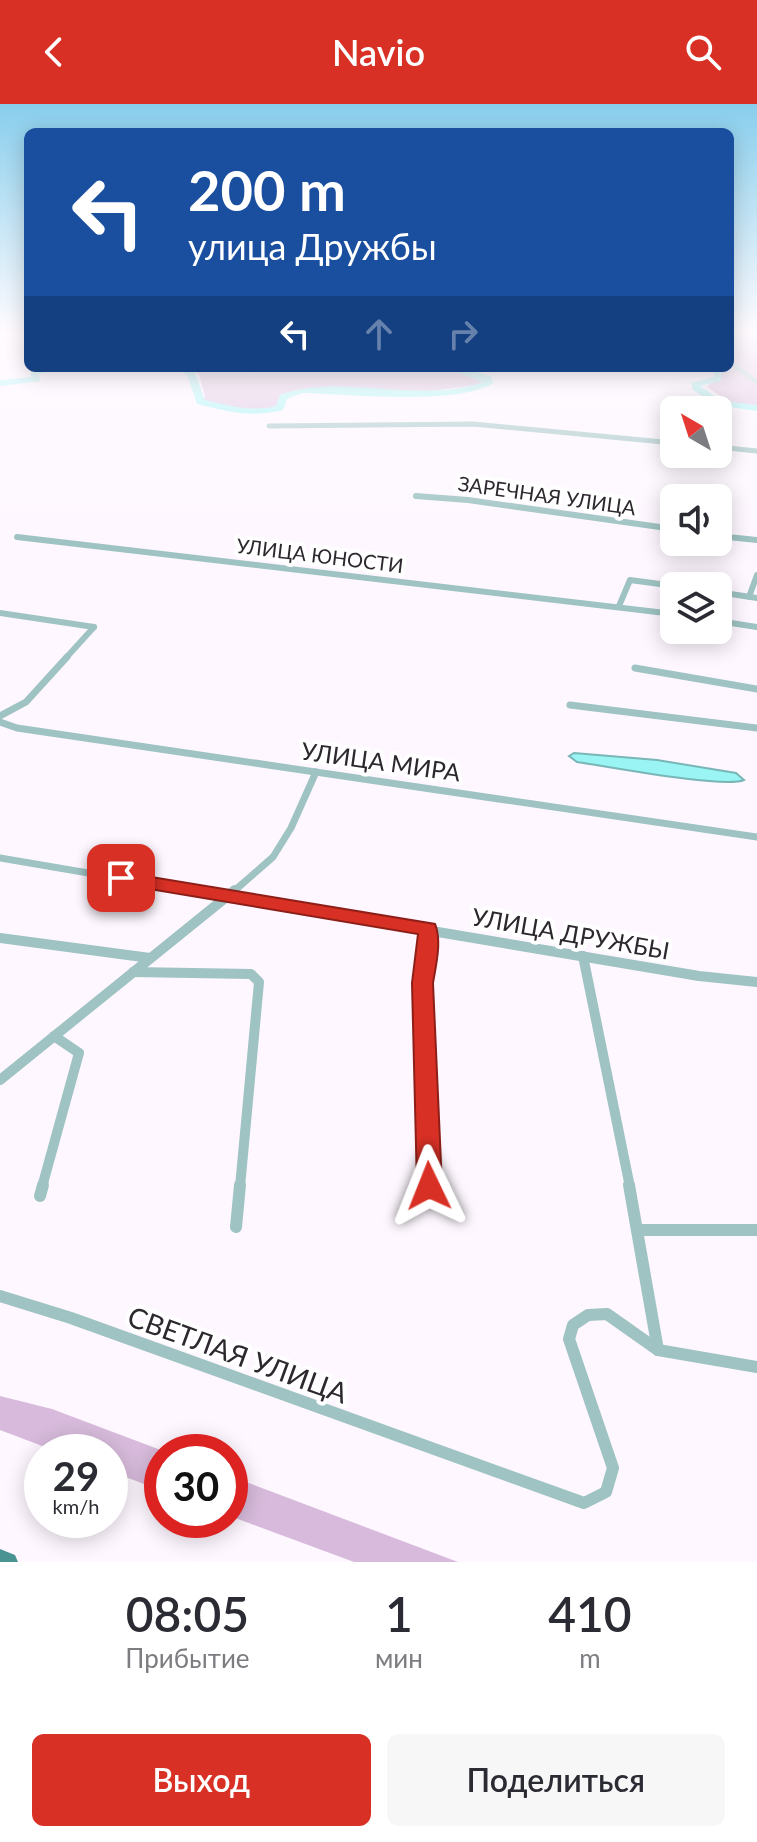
<!DOCTYPE html>
<html lang="ru">
<meta charset="utf-8">
<style>
:root{--surface:#fff;--page:#f7f7f7;--text:#2b2b33;--muted:#7c7c81;--accent:#d93025}
body{margin:0;font-family:Lato,sans-serif;background:var(--page);color:var(--text);height:100vh;display:flex;flex-direction:column;font-size:30px;white-space:nowrap}
*{box-sizing:border-box;margin:0}
p{font-size:26px;color:var(--muted)}
.icon{flex:none;width:44px;height:44px;fill:none;stroke:currentColor;stroke-width:2;stroke-linecap:round;stroke-linejoin:round}
.map{position:relative;height:1458px;overflow:hidden}
.sheet{display:flex;flex-direction:column;background:var(--surface);flex:1}
.sheet>*{flex:none}
.hud{position:absolute;left:24px;top:24px;width:710px;height:244px;border-radius:12px;box-shadow:0 4px 20px #0003;background:#1a4fa0;color:#fff;overflow:hidden}
.needle{width:52px;rotate:321deg}
.controls{position:absolute;left:660px;top:292px;display:grid;gap:16px}
.controls a{display:grid;place-items:center;width:72px;height:72px;border-radius:12px;background:var(--surface);box-shadow:0 4px 20px #0003;font-size:40px}
.speed{position:absolute;left:24px;top:1330px;display:flex;gap:16px;font-size:40px;font-weight:700;text-align:center}
.speed>*{display:grid;place-content:center;width:104px;height:104px;border-radius:50%;background:var(--surface);box-shadow:0 4px 20px #0003;line-height:1}
.speed small{font-size:20px;font-weight:400}
.speed .limit{border:12px solid #d22;background:#fff;color:#111}
.pin{position:absolute;display:grid;place-items:center;width:68px;height:68px;color:#fff;margin:-34px;border-radius:16px;box-shadow:0 4px 12px #0006}
.me{position:absolute;width:88px;margin:-44px;rotate:358deg;stroke-linejoin:round;filter:drop-shadow(0 0 6px #0008)}
.turn{display:flex;align-items:center;gap:28px;height:168px;padding:0 32px;font-size:36px}
.turn .icon{width:104px;height:104px;stroke-width:2.5}
.turn b{display:block;font-size:56px;line-height:68px}
.lanes{display:flex;align-items:center;height:76px;padding:0 32px;background:#0003;justify-content:center;gap:40px;direction:ltr}
.lanes .off{opacity:.35}
.eta{display:flex;justify-content:space-evenly;align-items:center;height:136px;text-align:center}
.eta b{font-size:48px;font-weight:600;line-height:56px}
.primary-button{display:flex;gap:16px;margin-top:auto;padding:16px 32px}
.primary-button a{flex:1;height:92px;border-radius:12px;background:var(--accent);color:#fff;font-size:32px;font-weight:600;line-height:92px;text-align:center}
.primary-button a+a{background:var(--page);color:var(--text)}
header{display:flex;justify-content:space-between;align-items:center;height:104px;padding:0 32px;background:var(--accent);color:#fff;font-size:36px;font-weight:600}
.map>svg:first-child{display:block}
.green{fill:#d8bbdc}
.water{fill:#99f4f3;stroke:#79b6b8;stroke-width:2}
.lines{fill:none;stroke-linecap:round;stroke-linejoin:round}
.river{fill:#99f4f3;fill-rule:evenodd}
.street-far4{stroke:#9ec3c2;stroke-width:5}
.street-far3{stroke:#9ec3c2;stroke-width:6}
.street-far2{stroke:#9ec3c2;stroke-width:7}
.street-far1{stroke:#9ec3c2;stroke-width:10}
.street{stroke:#9ec3c2;stroke-width:12}
.primary{fill:#499493;fill-rule:evenodd}
.route{fill:#d93025;stroke:#8d1f18;stroke-width:2}
.labels{text-anchor:middle;dominant-baseline:central;stroke-width:8;stroke-linejoin:round;paint-order:stroke}
.far-street-label{font-size:20px;fill:#2d272e;stroke:#fff}
.street-label{font-size:24px;fill:#2d272e;stroke:#fff}
.near-street-label{font-size:28px;fill:#2d272e;stroke:#fff}
</style>
<header><svg class="icon" aria-label="back" viewBox="0 0 24 24"><path d="M15 5l-7 7 7 7"/></svg>Navio<svg class="icon" aria-label="search" viewBox="0 0 24 24"><circle cx="10" cy="10" r="6"/><path d="M15 15l6 6"/></svg></header>
<div class="map">
<svg width="757" height="1458" viewBox="0 0 757 1458">
<rect width="100%" height="100%" fill="#fef7ff"/>
<g class="green">
<polygon points="730,226 757,226 757,303 728,297 707,283 716,274 717,264 730,264"/>
<path d="M186,264H455L490,275L478,281L431,287L309,285L286,293L284,302C260,314 226,307 202,298L205,293L199,270Z"/>
<polygon points="0,1292 52,1305 166,1348 162,1348 162,1387 110,1367 110,1348 58,1348 0,1326"/>
<polygon points="230,1372 458,1458 354,1458 230,1412"/>
</g>
<path class="water" d="M574,649L657,656L736,669L744,676C725,685 605,662 577,658L569,652Z"/>
<g class="lines">
<g class="river">
<polygon points="44,264 60,264 39,270 40,277 0,282 0,276 31,273 31,267"/>
<path d="M176,264L194,267L205,296C230,302 251,308 276,302L280,291C338,268 421,301 483,278L446,264H460L491,272L493,279C458,302 346,290 302,289L287,295L283,306C250,314 230,308 197,300L187,271Z"/>
<polygon points="714,264 722,264 721,277 700,282 722,297 757,301 757,307 716,301 693,286 691,279 714,273"/>
</g>
<g class="street-far4">
<polyline points="730,259 757,278"/>
<polyline points="269,322 473,320 674,339"/>
<polyline points="718,343 757,347"/>
</g>
<g class="street-far3">
<polyline points="416,392 468,396 674,425"/>
<polyline points="718,432 757,436"/>
<polyline points="17,433 674,510"/>
<polyline points="718,488 757,494"/>
<polyline points="749,493 757,471"/>
<polyline points="619,502 630,476 675,482"/>
<polyline points="0,509 94,523"/>
<polyline points="718,517 757,523"/>
<polyline points="65,555 94,523"/>
</g>
<g class="street-far2">
<polyline points="635,564 757,585"/>
<polyline points="570,601 757,624"/>
<polyline points="0,612 26,598 67,553"/>
<polyline points="0,618 17,624 757,733"/>
<polyline points="0,754 200,788"/>
<polyline points="233,788 273,753 291,724 316,668"/>
</g>
<g class="street-far1">
<polyline points="188,786 699,872 757,878"/>
<polyline points="428,825 422,879 429,1082"/>
<polyline points="0,834 150,854"/>
<polyline points="583,852 630,1083"/>
<polyline points="133,868 251,870 259,878 240,1083"/>
<polyline points="0,976 235,786"/>
<polyline points="42,1083 79,949 54,932"/>
</g>
<g class="street">
<polyline points="629,1081 658,1246"/>
<polyline points="40,1092 43,1081"/>
<polyline points="236,1123 240,1081"/>
<polyline points="637,1126 757,1126"/>
<polyline points="0,1192 71,1214 584,1399 606,1388 613,1364 569,1235 573,1221 588,1211 607,1210 658,1246 757,1263"/>
</g>
<polygon class="primary" points="0,1445 15,1451 18,1458 0,1458"/>
</g>
<linearGradient id="sky" x2="0" y2="1"><stop stop-color="#88ceec"/><stop offset="0.53" stop-color="#fffbff"/><stop offset="1" stop-color="#fffbff" stop-opacity="0"/></linearGradient>
<rect width="757" height="430" fill="url(#sky)"/>
<path class="route" d="M121,768L435,820C442,837 436,861 433,879L442,1082L438,1089L429,1092L421,1089L417,1082L412,879L418,830L114,779L111,774L114,770Z"/>
<g class="labels">
<g class="far-street-label">
<text transform="translate(547 391) rotate(8)">ЗАРЕЧНАЯ УЛИЦА</text>
<text transform="translate(320 451) rotate(7)">УЛИЦА ЮНОСТИ</text>
</g>
<g class="street-label">
<text transform="translate(381 657) rotate(8)">УЛИЦА МИРА</text>
<text transform="translate(571 829) rotate(10)">УЛИЦА ДРУЖБЫ</text>
</g>
<g class="near-street-label">
<text transform="translate(238 1250) rotate(20)">СВЕТЛАЯ УЛИЦА</text>
</g>
</g>
</svg>
<div class="controls">
<a><svg class="needle" viewBox="-14 -14 28 28"><path d="M0-13l5 13h-10z" fill="#e53935"/><path d="M0 13l5-13h-10z" fill="#7c7c81"/></svg></a>
<a><svg class="icon" aria-label="sound" viewBox="0 0 24 24"><path d="M4 9h4l5-4v14l-5-4H4zM17 9q2 3 0 6"/></svg></a>
<a><svg class="icon" aria-label="layers" viewBox="0 0 24 24"><path d="M12 4l9 5-9 5-9-5zM3 14l9 5 9-5"/></svg></a>
</div>
<div class="speed"><div>29<small>km/h</small></div><div class="limit">30</div></div>
<div class="pin" style="left:121px;top:774px;background:#d93025"><svg class="icon" aria-label="arrive" viewBox="0 0 24 24"><path d="M6 21V4h12l-3 4 3 4H6"/></svg></div>
<svg class="me" style="left:429px;top:1082px" viewBox="-20 -20 40 40"><path d="M0-17L14 15 0 8-14 15z" fill="#d93025" stroke="#fff" stroke-width="4"/></svg>
<div class="hud">
<div class="turn"><svg class="icon" aria-label="left" viewBox="0 0 24 24"><path d="M17 20v-9H6M10 6l-5 5 5 5"/></svg><div><b>200 m</b>улица Дружбы</div></div>
<div class="lanes"><svg class="icon" aria-label="left" viewBox="0 0 24 24"><path d="M17 20v-9H6M10 6l-5 5 5 5"/></svg><svg class="icon off" aria-label="ahead" viewBox="0 0 24 24"><path d="M12 20V5M6 11l6-6 6 6"/></svg><svg class="icon off" aria-label="right" viewBox="0 0 24 24"><path d="M7 20v-9h11M14 6l5 5-5 5"/></svg></div>
</div>
</div>
<section class="sheet">
<div class="eta">
<div><b>08:05</b><p>Прибытие</p></div>
<div><b>1</b><p>мин</p></div>
<div><b>410</b><p>m</p></div>
</div>
<div class="primary-button"><a>Выход</a><a>Поделиться</a></div>
</section>
